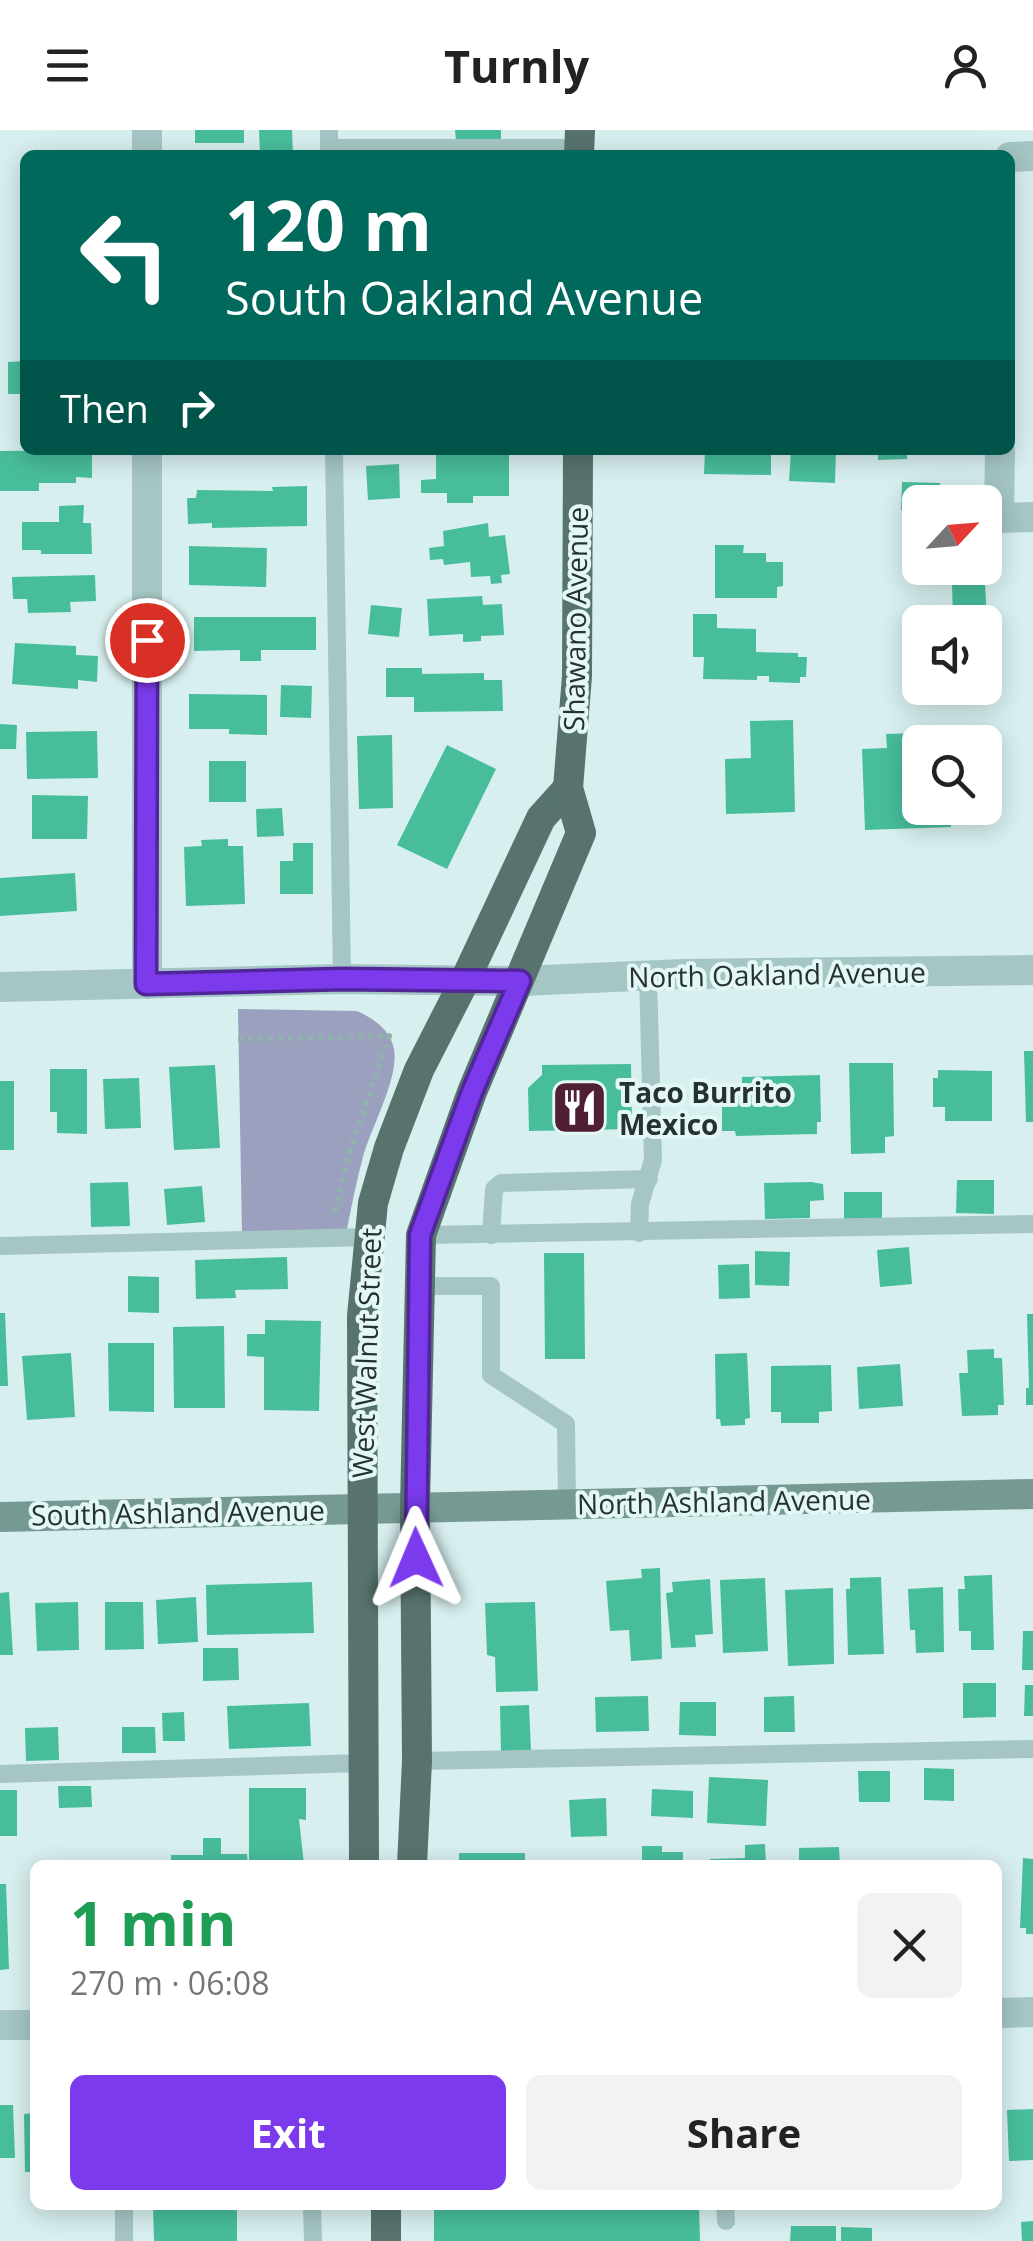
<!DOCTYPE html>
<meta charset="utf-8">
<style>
:root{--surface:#fff;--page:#f2f2f2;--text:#222;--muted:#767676;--accent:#7c3aed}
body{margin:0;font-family:"Open Sans",sans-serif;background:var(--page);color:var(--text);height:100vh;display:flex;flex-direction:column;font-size:38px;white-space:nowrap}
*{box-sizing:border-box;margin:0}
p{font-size:32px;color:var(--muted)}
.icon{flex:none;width:55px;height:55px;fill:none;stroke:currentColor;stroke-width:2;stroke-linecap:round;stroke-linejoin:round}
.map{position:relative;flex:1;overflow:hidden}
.panel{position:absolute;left:30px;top:1730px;width:972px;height:350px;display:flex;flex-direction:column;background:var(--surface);border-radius:15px;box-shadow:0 5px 25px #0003}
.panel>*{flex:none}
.banner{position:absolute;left:20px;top:20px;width:995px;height:305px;border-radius:15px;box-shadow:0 5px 25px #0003;background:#00695c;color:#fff;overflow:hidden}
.needle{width:65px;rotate:64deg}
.tools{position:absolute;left:902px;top:355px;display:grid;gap:20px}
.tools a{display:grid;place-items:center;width:100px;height:100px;border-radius:15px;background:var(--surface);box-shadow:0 5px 25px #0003;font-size:50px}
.pin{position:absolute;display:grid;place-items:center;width:85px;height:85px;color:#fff;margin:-42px;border:5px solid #fff;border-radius:50%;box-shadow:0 2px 10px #0007}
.me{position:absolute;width:110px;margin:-55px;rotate:359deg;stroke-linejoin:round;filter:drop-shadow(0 0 8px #0008)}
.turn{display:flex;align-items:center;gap:35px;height:210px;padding:0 40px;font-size:45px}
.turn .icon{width:130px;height:130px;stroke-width:2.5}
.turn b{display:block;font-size:70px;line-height:85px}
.then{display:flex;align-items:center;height:95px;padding:0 40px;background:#0003;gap:20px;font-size:38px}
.round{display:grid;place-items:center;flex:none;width:105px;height:105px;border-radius:15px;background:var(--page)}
.head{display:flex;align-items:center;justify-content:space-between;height:170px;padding:0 40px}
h1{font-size:60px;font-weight:700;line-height:75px;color:#1e9e55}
.button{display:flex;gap:20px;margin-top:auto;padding:20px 40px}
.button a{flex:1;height:115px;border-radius:15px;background:var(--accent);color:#fff;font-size:40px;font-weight:700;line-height:115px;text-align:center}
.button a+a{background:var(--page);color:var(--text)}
header{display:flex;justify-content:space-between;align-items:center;height:130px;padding:0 40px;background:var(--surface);font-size:45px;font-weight:700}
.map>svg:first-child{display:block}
.green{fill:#9aa0bd}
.building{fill:#48bd9c}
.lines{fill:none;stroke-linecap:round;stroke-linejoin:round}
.path{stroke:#90b1ae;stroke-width:6;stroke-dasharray:5 5;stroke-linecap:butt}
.lane{stroke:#a5c6c4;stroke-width:18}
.street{stroke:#a5c6c4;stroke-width:30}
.secondary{stroke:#779994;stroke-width:30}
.primary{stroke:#58736e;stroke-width:30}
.route-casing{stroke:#51269a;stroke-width:25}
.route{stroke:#7c3aed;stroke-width:18}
.labels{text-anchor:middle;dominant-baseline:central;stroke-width:8;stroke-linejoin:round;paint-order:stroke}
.street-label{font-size:28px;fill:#263230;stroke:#e4f7f7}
.poi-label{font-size:28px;font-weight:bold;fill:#263230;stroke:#e4f7f7;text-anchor:start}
</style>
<header><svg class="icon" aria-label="menu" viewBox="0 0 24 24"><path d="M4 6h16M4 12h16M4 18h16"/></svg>Turnly<svg class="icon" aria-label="person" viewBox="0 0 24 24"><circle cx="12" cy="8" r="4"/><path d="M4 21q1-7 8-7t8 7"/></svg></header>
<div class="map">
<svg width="1033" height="2111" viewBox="0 0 1033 2111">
<rect width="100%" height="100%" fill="#d8efef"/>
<path class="green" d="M238,879L357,881C374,889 390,899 394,919C399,947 373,994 364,1023C357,1048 352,1074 347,1099L242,1104Z"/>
<g class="building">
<rect x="195" y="0" width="49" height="13"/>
<polygon points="259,0 292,0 293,25 260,25"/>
<polygon points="455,0 501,0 501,9 456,10"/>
<polygon points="25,231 25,264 8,264 8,232"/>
<polygon points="92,320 92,348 76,347 76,353 39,353 39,361 0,361 0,321"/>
<polygon points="705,320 771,320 771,345 704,344"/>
<polygon points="791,320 836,320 835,353 789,351"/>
<polygon points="878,320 907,320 907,329 878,330"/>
<polygon points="509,323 509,366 473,366 473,373 447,373 447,363 421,363 421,350 436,349 436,324"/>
<polygon points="399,334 400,368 368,370 366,336"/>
<polygon points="902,352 940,353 939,372 920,372 920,398 905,397 905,380 901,380"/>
<polygon points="307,356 307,396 212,398 212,393 188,394 187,368 196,368 197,360 273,361 272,357"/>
<polygon points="84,375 83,393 91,393 92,424 41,424 41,420 22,420 22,392 59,392 59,376"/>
<polygon points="488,393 489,407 505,405 510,444 501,445 502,453 491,454 490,446 471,447 470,432 444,435 443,429 430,430 429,418 444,416 443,401"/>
<polygon points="715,415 744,415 743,423 766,423 766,432 783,432 783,456 777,457 777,468 715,468"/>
<polygon points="189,416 267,418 266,457 189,455"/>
<polygon points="95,445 96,471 70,472 71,482 28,483 27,469 13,469 12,447"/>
<polygon points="985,453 987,488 953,490 952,455"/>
<polygon points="482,466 483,475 502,474 504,505 481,506 481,511 463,512 463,504 429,506 427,469"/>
<polygon points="371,475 402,478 399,507 368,504"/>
<polygon points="693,484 717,484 717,498 756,499 756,522 798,523 798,527 807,527 806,547 800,547 800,553 769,552 769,546 757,546 757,550 703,549 704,527 693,527"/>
<polygon points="194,487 316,487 316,520 261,520 261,531 240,531 240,520 194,521"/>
<polygon points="15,513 76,516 76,525 98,526 97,552 78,550 78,559 12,554"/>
<polygon points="386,538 422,538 422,544 484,543 484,550 502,550 503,581 414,582 414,567 386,567"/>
<polygon points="281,555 312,556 311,588 280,587"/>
<polygon points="189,564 267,565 267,605 229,604 229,599 189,599"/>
<polygon points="793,590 795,682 726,684 725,629 751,628 750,591"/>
<polygon points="0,594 17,595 16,619 0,619"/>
<polygon points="97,601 98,648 27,649 26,602"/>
<polygon points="921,603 920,678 950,678 951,697 865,700 862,619 887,618 886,604"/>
<polygon points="392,605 393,678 359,679 357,606"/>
<polygon points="447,615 496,639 447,739 397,715"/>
<rect x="209" y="631" width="37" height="41"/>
<polygon points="32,665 88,666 87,709 32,709"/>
<polygon points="282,678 284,706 257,707 256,679"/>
<polygon points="228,709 228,716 243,716 245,774 186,776 184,717 202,716 201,710"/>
<polygon points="293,713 313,713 313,764 280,764 280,731 293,731"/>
<polygon points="75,743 77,781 0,786 0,748"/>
<polygon points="1024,921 1033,921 1033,992 1026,992"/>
<polygon points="849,933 893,933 894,1006 885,1007 885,1023 851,1024"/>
<polygon points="631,934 632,999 529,1001 528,958 542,945 542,935"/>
<polygon points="215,935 220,1018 174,1020 169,937"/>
<polygon points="50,939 87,939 87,1004 57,1003 57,982 50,982"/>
<polygon points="938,940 992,941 992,991 945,991 945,977 933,977 933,948 938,948"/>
<polygon points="820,945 821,992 817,992 817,1004 736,1006 735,1001 722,1001 722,975 730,975 729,955 742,954 742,947"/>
<polygon points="139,948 141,998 105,999 103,949"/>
<rect x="0" y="951" width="14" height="69"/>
<polygon points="957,1050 994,1050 994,1084 956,1083"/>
<polygon points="128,1052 130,1096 91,1097 90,1053"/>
<polygon points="811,1052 823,1054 824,1070 810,1071 810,1088 765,1089 764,1053"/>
<polygon points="202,1056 205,1092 167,1095 164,1059"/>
<rect x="844" y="1062" width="38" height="35"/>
<polygon points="909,1117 912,1154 880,1157 877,1120"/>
<polygon points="755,1121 790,1122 789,1156 755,1155"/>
<polygon points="544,1123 584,1123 585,1229 545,1229"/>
<polygon points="287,1127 288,1159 235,1160 236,1168 196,1169 195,1130"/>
<polygon points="749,1134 750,1168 719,1169 718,1135"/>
<polygon points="128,1146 159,1147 159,1183 128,1182"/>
<polygon points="0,1183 5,1183 8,1256 0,1256"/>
<polygon points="1027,1184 1033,1184 1033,1275 1026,1275 1026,1258 1029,1258"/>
<polygon points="265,1190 321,1191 319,1281 264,1280 264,1227 247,1226 247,1204 265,1204"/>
<polygon points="224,1196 225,1278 174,1278 173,1197"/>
<polygon points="108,1213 154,1213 154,1282 109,1281"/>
<polygon points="994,1219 994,1228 1002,1228 1004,1275 998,1275 998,1285 962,1286 959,1243 968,1243 967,1220"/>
<polygon points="71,1223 75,1287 27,1290 22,1226"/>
<polygon points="747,1223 750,1288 745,1289 745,1295 721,1296 720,1289 716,1289 715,1224"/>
<polygon points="900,1234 903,1276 859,1279 857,1237"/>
<polygon points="831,1235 832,1281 819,1282 819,1293 781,1293 781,1282 771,1282 771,1236"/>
<polygon points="660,1438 662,1529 631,1531 629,1500 610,1501 606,1451 642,1448 641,1439"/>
<polygon points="992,1445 994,1520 971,1520 971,1501 959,1501 958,1459 965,1459 964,1446"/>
<polygon points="881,1447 884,1524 848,1525 846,1459 850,1459 850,1448"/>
<polygon points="765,1448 768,1521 723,1523 720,1450"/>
<polygon points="710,1449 713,1504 695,1505 696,1517 671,1518 666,1463 673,1462 672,1452"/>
<polygon points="312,1452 314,1503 207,1505 206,1455"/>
<polygon points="943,1457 944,1522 916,1523 915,1500 910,1500 908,1459"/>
<polygon points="833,1458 834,1534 788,1536 785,1460"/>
<polygon points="9,1462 13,1525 0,1525 0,1463"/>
<polygon points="196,1467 198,1512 158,1514 156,1470"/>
<polygon points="78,1472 79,1520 37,1521 35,1473"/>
<polygon points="105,1472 143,1472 144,1519 105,1520"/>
<polygon points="535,1472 538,1561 496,1562 495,1527 487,1525 485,1473"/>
<polygon points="1023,1501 1033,1501 1033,1540 1022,1540"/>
<polygon points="203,1518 238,1518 239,1550 203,1551"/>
<polygon points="963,1553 996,1553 996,1587 963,1588"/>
<polygon points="1025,1555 1033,1555 1033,1586 1024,1586"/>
<polygon points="648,1566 649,1601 596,1602 595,1567"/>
<polygon points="794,1566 795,1602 764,1602 764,1567"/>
<polygon points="680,1572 716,1572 716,1606 679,1605"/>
<polygon points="309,1573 311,1616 229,1619 227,1576"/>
<polygon points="529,1575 531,1621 501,1622 500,1576"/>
<polygon points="184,1582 185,1611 163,1611 162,1583"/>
<polygon points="58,1597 59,1630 26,1631 25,1598"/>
<polygon points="122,1597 155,1597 156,1623 122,1623"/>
<polygon points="924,1638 954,1639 954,1671 924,1670"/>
<polygon points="858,1641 890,1641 890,1672 859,1672"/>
<polygon points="709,1647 768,1650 766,1696 707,1693"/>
<polygon points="58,1656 91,1656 92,1677 59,1678"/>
<polygon points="249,1658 306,1658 306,1690 299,1689 304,1735 249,1735"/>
<polygon points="652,1659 693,1661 693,1688 651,1686"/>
<rect x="0" y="1660" width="17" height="46"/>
<polygon points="606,1668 607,1706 571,1707 569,1670"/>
<polygon points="203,1708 221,1708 221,1724 247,1724 248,1735 171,1735 171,1725 203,1725"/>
<polygon points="765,1714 766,1735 710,1735 710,1729 745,1728 745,1715"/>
<polygon points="642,1716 662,1716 662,1722 683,1722 683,1735 642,1735"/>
<polygon points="839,1717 840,1735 799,1735 799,1718"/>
<rect x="459" y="1723" width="66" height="12"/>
<polygon points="1023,1728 1033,1729 1033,1804 1026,1804 1026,1798 1020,1798"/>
<polygon points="0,1754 6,1754 9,1839 0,1840"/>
<polygon points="0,1975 13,1975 15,2028 0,2028"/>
<polygon points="1033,1979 1033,2030 1009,2031 1007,1980"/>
<polygon points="35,1983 35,2042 25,2042 24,1984"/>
<polygon points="153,2075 237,2075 237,2111 154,2111"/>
<polygon points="434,2075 699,2075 700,2111 434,2111"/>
<polygon points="1033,2091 1033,2111 1022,2111 1021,2092"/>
<polygon points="791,2096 836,2096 836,2111 790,2111"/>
<polygon points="841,2097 872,2098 872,2111 841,2111"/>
</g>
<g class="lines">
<polyline class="path" points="238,909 389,906 348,1027 334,1086"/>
<g class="lane">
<polyline points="329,0 329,25"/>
<polyline points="329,18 579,18"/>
<polyline points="334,320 342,849"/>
<polyline points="639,1103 640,1074 653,1030 648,846"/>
<polyline points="421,1105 1033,1094"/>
<polyline points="491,1105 494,1059 501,1053 649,1049"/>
<polyline points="0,1116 368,1107"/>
<polyline points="421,1156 491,1156 491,1245 566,1294 567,1374"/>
<polyline points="417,1631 1033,1619"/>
<polyline points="0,1644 362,1633"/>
<polyline points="124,2075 124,2111"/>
<polyline points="312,2075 313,2111"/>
<polyline points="725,2075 726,2091"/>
</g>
<g class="street">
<polyline points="147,25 147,0"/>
<polyline points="1010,27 1033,26"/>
<polyline points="1000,320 999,388 1033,387"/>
<polyline points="147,854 147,320"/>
<polyline points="0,857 342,849 521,851 683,844 1033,840"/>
<polyline points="998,1883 1033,1882"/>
<polyline points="0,1895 35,1895"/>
</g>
<polyline class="secondary" points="0,1387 1033,1364"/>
<g class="primary">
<polyline points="579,25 580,0"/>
<polyline points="364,1735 362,1186 373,1073 389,1018 419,940 465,850 541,688 568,658"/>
<polyline points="412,1735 417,1631 415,1376 421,1105 472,962 581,703 568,658 577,546 578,320"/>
<polyline points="386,2111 386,2075"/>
</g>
</g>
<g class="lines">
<defs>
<polyline id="route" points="147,510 146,854 342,849 520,851 472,962 420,1105 416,1428"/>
</defs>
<use href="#route" class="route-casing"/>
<use href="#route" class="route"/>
</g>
<defs>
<symbol id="restaurant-square" viewBox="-11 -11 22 22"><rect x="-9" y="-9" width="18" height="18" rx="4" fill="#501f36" stroke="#e4f7f7"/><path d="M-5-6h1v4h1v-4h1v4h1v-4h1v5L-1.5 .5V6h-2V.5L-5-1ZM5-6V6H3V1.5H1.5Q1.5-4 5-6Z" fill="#fff"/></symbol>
</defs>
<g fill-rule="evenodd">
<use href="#restaurant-square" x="548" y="946" width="63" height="63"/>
</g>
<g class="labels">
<g class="street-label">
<text transform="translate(575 489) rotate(-89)">Shawano Avenue</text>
<text transform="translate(777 844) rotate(-1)">North Oakland Avenue</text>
<text transform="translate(366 1223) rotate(-88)">West Walnut Street</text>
<text transform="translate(724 1371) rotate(-1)">North Ashland Avenue</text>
<text transform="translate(178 1382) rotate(-1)">South Ashland Avenue</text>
</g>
<g class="poi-label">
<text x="619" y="962">Taco Burrito<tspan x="619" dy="32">Mexico</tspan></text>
</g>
</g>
</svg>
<div class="tools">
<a><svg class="needle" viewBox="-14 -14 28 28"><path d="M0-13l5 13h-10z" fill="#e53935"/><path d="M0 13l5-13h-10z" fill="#767676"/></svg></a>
<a><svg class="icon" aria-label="sound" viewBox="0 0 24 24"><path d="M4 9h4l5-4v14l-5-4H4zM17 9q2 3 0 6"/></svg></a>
<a><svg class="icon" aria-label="search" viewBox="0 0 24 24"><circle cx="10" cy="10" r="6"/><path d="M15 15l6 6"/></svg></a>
</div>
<div class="pin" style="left:147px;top:510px;background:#d93025"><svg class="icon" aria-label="arrive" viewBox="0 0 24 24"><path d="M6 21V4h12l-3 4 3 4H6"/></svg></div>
<svg class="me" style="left:416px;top:1428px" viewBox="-20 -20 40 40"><path d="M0-17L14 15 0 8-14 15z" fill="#7c3aed" stroke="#fff" stroke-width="4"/></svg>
<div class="banner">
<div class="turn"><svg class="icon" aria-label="left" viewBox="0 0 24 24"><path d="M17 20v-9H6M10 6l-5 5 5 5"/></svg><div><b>120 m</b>South Oakland Avenue</div></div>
<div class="then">Then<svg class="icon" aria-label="right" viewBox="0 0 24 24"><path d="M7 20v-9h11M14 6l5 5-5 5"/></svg></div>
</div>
<section class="panel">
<div class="head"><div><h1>1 min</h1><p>270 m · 06:08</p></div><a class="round"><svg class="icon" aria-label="close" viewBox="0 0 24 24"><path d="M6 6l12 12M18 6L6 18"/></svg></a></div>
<div class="button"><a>Exit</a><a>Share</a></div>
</section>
</div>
